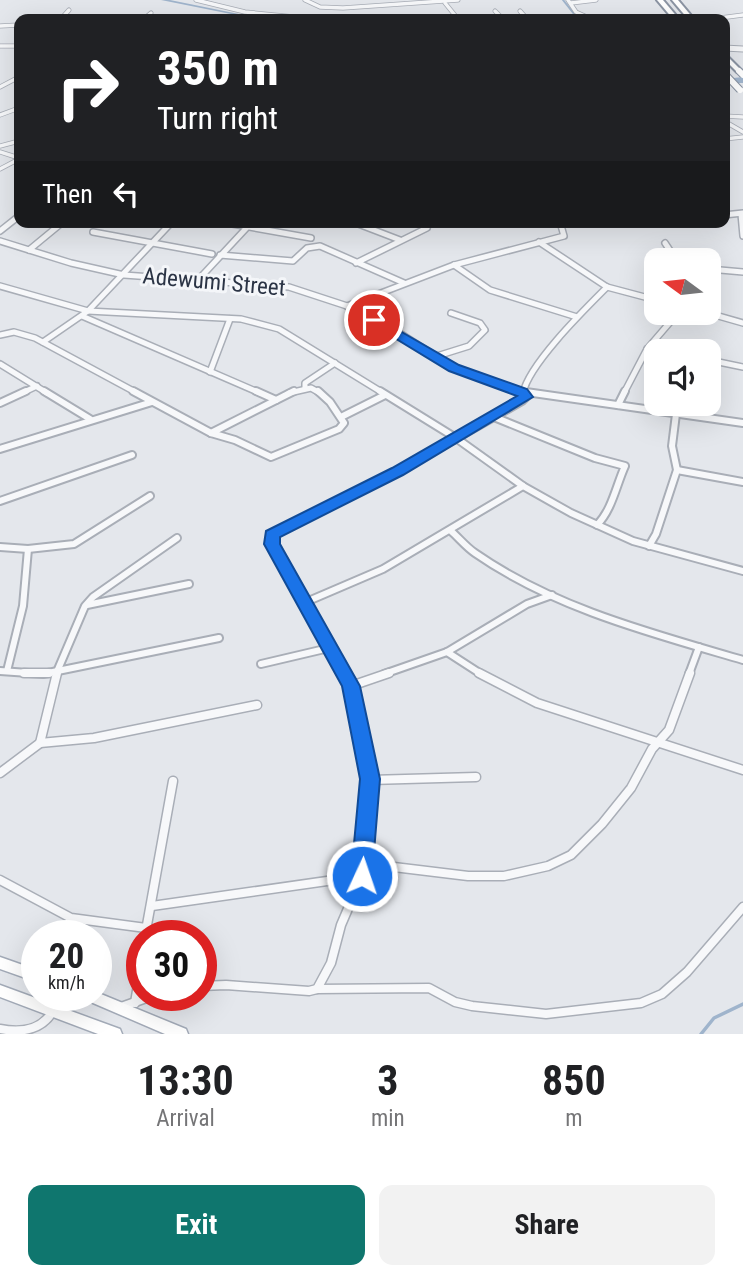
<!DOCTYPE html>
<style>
:root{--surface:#fff;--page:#f2f2f2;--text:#202124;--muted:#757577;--accent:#0f766e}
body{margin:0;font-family:"Roboto Condensed",sans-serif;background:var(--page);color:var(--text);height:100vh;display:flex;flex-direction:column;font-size:26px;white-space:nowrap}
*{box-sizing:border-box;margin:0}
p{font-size:23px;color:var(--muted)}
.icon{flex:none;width:38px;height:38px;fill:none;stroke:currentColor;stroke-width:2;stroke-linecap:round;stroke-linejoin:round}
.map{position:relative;height:1034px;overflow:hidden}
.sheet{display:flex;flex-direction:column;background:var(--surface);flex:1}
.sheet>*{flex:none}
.hud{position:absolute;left:14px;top:14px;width:716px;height:214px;border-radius:14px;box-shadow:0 7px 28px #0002;background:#202124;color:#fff;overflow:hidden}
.needle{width:46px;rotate:285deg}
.buttons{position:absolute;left:644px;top:248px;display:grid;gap:14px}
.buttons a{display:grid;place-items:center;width:77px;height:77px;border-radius:14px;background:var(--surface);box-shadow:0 7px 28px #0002;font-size:35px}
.speed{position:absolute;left:21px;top:920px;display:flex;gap:14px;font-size:35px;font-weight:700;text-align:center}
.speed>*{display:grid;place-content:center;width:91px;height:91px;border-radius:50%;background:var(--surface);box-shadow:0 7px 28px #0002;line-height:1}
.speed small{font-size:18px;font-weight:400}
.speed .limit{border:10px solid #d22;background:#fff;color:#111}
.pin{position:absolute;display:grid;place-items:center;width:60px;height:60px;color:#fff;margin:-30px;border:4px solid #fff;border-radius:50%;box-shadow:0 2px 7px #0007}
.me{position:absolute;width:77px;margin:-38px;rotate:3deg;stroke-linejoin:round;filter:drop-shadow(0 0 5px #0008)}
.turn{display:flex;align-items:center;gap:24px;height:147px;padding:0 28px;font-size:32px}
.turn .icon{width:91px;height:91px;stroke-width:2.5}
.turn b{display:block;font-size:49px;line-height:60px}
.then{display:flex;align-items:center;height:66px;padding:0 28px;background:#0003;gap:14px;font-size:26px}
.eta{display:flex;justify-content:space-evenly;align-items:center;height:119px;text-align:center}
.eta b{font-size:42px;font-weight:700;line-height:49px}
.action{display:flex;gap:14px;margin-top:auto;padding:14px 28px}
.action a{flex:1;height:80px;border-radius:14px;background:var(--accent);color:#fff;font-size:28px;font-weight:700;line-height:80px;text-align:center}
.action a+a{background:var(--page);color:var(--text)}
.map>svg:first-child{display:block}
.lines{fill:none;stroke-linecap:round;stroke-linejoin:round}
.stream-far1{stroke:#9fb4cc;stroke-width:2}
.stream{stroke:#9fb4cc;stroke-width:3.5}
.canal{fill:#9fb4cc;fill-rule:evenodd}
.river{fill:#9fb4cc;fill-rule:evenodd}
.minor-far3-casing{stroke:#a9aeb7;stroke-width:5}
.minor-far2-casing{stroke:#a9aeb7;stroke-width:8}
.minor-far1-casing{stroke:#a9aeb7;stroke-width:10}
.minor-casing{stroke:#a9aeb7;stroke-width:11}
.tertiary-casing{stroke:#a9aeb7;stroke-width:7}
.primary-casing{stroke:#a3abb8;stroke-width:3}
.motorway-casing{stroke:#8b94a3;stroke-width:4}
.minor-far3{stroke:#f7f8fa;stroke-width:3.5}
.minor-far2{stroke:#f7f8fa;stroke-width:5}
.minor-far1{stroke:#f7f8fa;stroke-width:6}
.minor{stroke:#f7f8fa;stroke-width:8}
.tertiary{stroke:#f7f8fa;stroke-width:5}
.primary{fill:#fff;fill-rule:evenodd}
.motorway{fill:#fff;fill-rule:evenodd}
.motorway-bridge-casing{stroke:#8b94a3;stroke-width:8;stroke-linecap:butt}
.motorway-bridge{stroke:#fff;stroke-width:6}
.route{fill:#1a73e8;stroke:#114b97;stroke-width:2}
.labels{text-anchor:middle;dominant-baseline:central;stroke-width:6;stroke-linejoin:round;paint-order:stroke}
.street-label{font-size:23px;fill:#2b3445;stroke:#f4f6f9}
</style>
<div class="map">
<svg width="743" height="1034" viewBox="0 0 743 1034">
<rect width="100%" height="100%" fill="#e4e7ec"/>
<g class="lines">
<polyline class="stream-far1" points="563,0 578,19"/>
<polyline class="stream" points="701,1034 714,1018 743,1004"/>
<g class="canal">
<polygon points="161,0 170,0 264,19 256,19"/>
<polygon points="724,79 727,80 727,82 724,83"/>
</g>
<polygon class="river" points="743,77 743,83 724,83 724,79"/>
<defs>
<g id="minor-far3">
<polyline points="196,0 245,12 315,19"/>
<polyline points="305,0 320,7 343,8 458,0"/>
<polyline points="568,0 576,12 591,19"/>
<polyline points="445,3 458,19"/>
<polyline points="571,3 596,0"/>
<polyline points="495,11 503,19"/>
<polyline points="520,11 527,19"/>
<polyline points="61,19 69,10"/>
<polyline points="144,19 151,13"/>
<polyline points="712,19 743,15"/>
<polyline points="0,26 19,25"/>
<polyline points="0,46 19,46"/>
<polyline points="0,87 19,77"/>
<polyline points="0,115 19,108"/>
<polyline points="724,116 743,117"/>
<polyline points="724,121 743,132"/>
<polyline points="724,139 743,137"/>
<polyline points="0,146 19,141"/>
<polyline points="0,152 19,158"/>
<polyline points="0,169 19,159"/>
</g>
<g id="minor-far2">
<polyline points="741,214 743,236"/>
<polyline points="724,215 743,213"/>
<polyline points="221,222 311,238"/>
<polyline points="353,222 400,240"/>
<polyline points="0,231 19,216"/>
<polyline points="93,232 212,254"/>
<polyline points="0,241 71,263 124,275 289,287 347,306 403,335 454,368 528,393"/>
<polyline points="539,242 607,287 656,300"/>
<polyline points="665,243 677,261"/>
<polyline points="29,250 63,222"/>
<polyline points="220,255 293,261 307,248 320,246 404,283"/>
<polyline points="356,263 427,228"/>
<polyline points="454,265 490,290 577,317"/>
<polyline points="709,269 743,272"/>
<polyline points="198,280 252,222"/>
<polyline points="0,286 88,311 241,319 279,329 383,393"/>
<polyline points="347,306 454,265 564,236 560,222"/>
<polyline points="708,313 743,323"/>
<polyline points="82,316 260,393"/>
<polyline points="0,335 14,332 35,338 137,393"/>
<polyline points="43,342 88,311 172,222"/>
<polyline points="647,349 666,352"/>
<polyline points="437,356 469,346 485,330 480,323 451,313"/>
<polyline points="709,360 743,367"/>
<polyline points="0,364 47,393"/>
<polyline points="210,372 230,319"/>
<polyline points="305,388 305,383 335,363"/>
<polyline points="22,393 37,386"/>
<polyline points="289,393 311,388 320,393"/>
<path d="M523,393C529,364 584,310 607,287"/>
<polyline points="624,393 647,349 678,313"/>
</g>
<g id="minor-far1">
<polyline points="44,391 90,419"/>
<polyline points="133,391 211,433"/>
<polyline points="256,391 276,400"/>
<polyline points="380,391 456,438 523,486 571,513 633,541 743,571"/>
<polyline points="519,391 743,423"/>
<polyline points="0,403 26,391"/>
<polyline points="618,405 625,391"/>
<polyline points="341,417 385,395"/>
<path d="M494,417L595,458L625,466C616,486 612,510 597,525"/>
<polyline points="211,433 235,440 271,457 339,429 344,423 330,402 318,391"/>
<polyline points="211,433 294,391"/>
<polyline points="0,449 152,402"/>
<polyline points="677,470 743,482"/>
<polyline points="0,501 132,455"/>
<path d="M451,531C459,538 466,547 475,553C554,608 651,633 743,660"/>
<polyline points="649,546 656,534 677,470 672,446 676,414"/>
<polyline points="0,547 28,549 74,544 150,496"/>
<polyline points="306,602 383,569 523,486"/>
<polyline points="87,605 189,584"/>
<polyline points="447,652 481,674"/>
<polyline points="261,664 329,648"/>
<polyline points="0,671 43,674 219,638"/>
<polyline points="7,671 23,606 28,549"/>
<polyline points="56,674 85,606 93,597 177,538"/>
<polyline points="345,674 272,544 272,535 397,472 522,401 526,397 522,391"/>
<polyline points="384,674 447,652 527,604 552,595"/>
<polyline points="689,674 699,647"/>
</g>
<g id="minor">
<polyline points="24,673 49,673"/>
<polyline points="479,673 537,703 743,770"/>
<polyline points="351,686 389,673"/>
<polyline points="40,743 94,738 257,705"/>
<polyline points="0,773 40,743 57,673"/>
<polyline points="370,780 476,777"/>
<polyline points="361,863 468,876 504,876 548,866 571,855 602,824 631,788 652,749 669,730 690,673"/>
<polyline points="0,880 71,918 146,928"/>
<polyline points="152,906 362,876"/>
<polyline points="145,936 173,781"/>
<polyline points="201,986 226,985 309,991 317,989 331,963 341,925 362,876 370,780 351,686 344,673"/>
<polyline points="317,989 429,988 455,1002 472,1006 546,1014 641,1003 662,994 687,972 743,907"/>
<polyline points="135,1003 142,960"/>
<polyline points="121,1007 152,996"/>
<path d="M0,1029C21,1033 41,1031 53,1011"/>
</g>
<polyline id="tertiary" points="724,48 743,49"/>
<g id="primary">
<polygon points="0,957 37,970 37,982 0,969"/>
<polygon points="0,985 120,1029 122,1034 98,1034 0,997"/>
<polygon points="96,992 186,1029 188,1034 165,1034 86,1000 84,996 96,996"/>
</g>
<g id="motorway">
<polygon points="657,0 663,0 679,19 673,19"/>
<polygon points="672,0 678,0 694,19 688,19"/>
<polygon points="724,53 741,70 741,72 737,72 724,59"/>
</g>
</defs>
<use href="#minor-far3" class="minor-far3-casing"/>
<use href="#minor-far2" class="minor-far2-casing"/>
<use href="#minor-far1" class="minor-far1-casing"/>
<use href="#minor" class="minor-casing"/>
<use href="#tertiary" class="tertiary-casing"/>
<use href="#primary" class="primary-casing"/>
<use href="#motorway" class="motorway-casing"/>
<use href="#minor-far3" class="minor-far3"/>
<use href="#minor-far2" class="minor-far2"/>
<use href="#minor-far1" class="minor-far1"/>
<use href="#minor" class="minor"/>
<use href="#tertiary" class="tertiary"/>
<use href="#primary" class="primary"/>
<use href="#motorway" class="motorway"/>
<defs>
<g id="motorway-bridge">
<polyline points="739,71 743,75"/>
<polyline points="724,73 740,90"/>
</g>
</defs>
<use href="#motorway-bridge" class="motorway-bridge-casing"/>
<use href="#motorway-bridge" class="motorway-bridge"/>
</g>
<polygon class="route" points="374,316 459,365 527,389 533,397 403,475 280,537 280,544 360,686 380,779 372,876 369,882 362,884 354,882 351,876 360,779 342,686 264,544 266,531 392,468 517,396 449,371 370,323 370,317"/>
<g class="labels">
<g class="street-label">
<text transform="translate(214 282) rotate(5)">Adewumi Street</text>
</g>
</g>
</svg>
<div class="buttons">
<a><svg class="needle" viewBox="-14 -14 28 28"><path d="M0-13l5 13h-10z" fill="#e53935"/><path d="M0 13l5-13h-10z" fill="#757577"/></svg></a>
<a><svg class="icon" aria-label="sound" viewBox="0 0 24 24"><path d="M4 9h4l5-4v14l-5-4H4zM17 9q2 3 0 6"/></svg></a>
</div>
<div class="speed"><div>20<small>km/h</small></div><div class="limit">30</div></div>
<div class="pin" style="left:374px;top:320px;background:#d93025"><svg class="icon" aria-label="arrive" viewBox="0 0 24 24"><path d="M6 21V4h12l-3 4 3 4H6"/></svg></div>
<svg class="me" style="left:362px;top:876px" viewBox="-20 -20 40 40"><circle r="17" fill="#1a73e8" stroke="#fff" stroke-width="3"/><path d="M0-11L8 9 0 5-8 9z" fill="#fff"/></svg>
<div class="hud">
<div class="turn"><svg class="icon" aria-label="right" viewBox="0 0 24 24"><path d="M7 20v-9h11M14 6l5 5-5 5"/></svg><div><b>350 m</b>Turn right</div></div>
<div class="then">Then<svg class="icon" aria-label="left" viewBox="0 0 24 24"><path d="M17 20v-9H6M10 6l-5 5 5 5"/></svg></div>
</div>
</div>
<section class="sheet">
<div class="eta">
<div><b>13:30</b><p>Arrival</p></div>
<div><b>3</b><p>min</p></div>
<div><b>850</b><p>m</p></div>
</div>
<div class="action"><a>Exit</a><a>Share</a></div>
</section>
